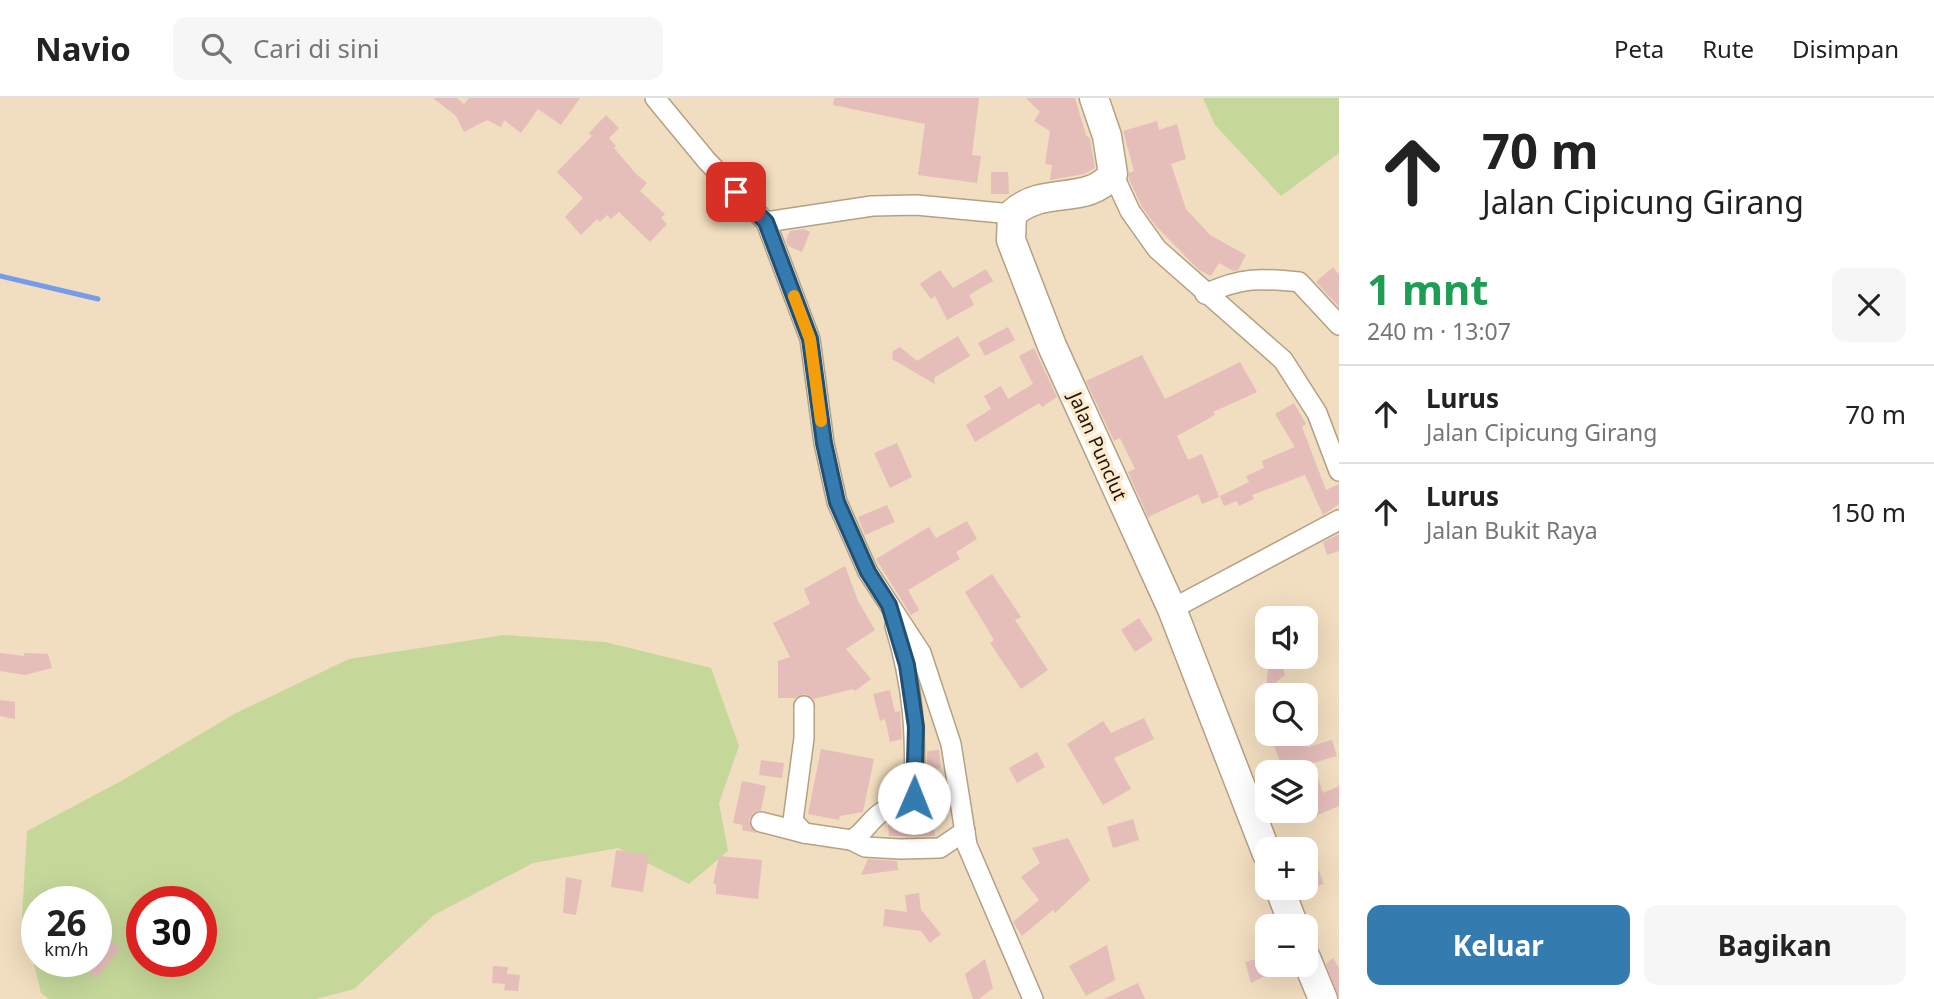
<!DOCTYPE html>
<html lang="id">
<meta charset="utf-8">
<style>
:root{--surface:#fff;--page:#f6f6f6;--text:#222;--muted:#767676;--line:#e0e0e0;--accent:#347bb0}
body{margin:0;font-family:"Noto Sans",sans-serif;background:var(--page);color:var(--text);height:100vh;display:flex;flex-direction:column;font-size:26px;white-space:nowrap}
*{box-sizing:border-box;margin:0}
p{font-size:23px;color:var(--muted)}
.icon{flex:none;width:38px;height:38px;fill:none;stroke:currentColor;stroke-width:2;stroke-linecap:round;stroke-linejoin:round}
.map{position:relative;flex:1;overflow:hidden}
.sheet{display:flex;flex-direction:column;background:var(--surface);width:595px}
.sheet>*{flex:none}
.guide{background:#fff;color:var(--text);overflow:hidden}
.controls{position:absolute;left:1255px;top:508px;display:grid;gap:14px}
.controls a{display:grid;place-items:center;width:63px;height:63px;border-radius:14px;background:var(--surface);box-shadow:0 7px 28px #0002;font-size:35px}
.speed{position:absolute;left:21px;top:788px;display:flex;gap:14px;font-size:35px;font-weight:700;text-align:center}
.speed>*{display:grid;place-content:center;width:91px;height:91px;border-radius:50%;background:var(--surface);box-shadow:0 7px 28px #0002;line-height:1}
.speed small{font-size:18px;font-weight:400}
.speed .limit{border:10px solid #d22;background:#fff;color:#111}
.pin{position:absolute;display:grid;place-items:center;width:60px;height:60px;color:#fff;margin:-30px;border-radius:14px;box-shadow:0 4px 10px #0006}
.me{position:absolute;width:77px;margin:-38px;rotate:1deg;stroke-linejoin:round;filter:drop-shadow(0 0 5px #0008)}
.turn{display:flex;align-items:center;gap:24px;height:147px;padding:0 28px;font-size:32px}
.turn .icon{width:91px;height:91px;stroke-width:2.5}
.turn b{display:block;font-size:49px;line-height:60px}
.round{display:grid;place-items:center;flex:none;width:74px;height:74px;border-radius:14px;background:var(--page)}
.head{display:flex;align-items:center;justify-content:space-between;height:119px;padding:0 28px}
h1{font-size:42px;font-weight:700;line-height:52px;color:#1e9e55}
.action{display:flex;gap:14px;margin-top:auto;padding:14px 28px}
.action a{flex:1;height:80px;border-radius:14px;background:var(--accent);color:#fff;font-size:28px;font-weight:700;line-height:80px;text-align:center}
.action a+a{background:var(--page);color:var(--text)}
ul{padding:0;list-style:none}
li{display:flex;align-items:center;gap:21px;height:98px;padding:0 28px;border-top:2px solid var(--line)}
li div{flex:1}
li b{display:block;font-size:26px}
li em{font-style:normal}
header{display:flex;align-items:center;gap:42px;box-sizing:border-box;height:98px;padding:0 35px;background:var(--surface);border-bottom:2px solid var(--line)}
header strong{font-size:33px}
nav{display:flex;gap:38px;margin-inline-start:auto;font-size:24px}
.search{width:490px;height:63px;background:var(--page);display:flex;align-items:center;gap:18px;box-sizing:border-box;padding:0 24px;border-radius:14px;color:var(--muted);font-size:26px}
main{display:flex;flex:1;min-height:0}
.map>svg:first-child{display:block}
.green{fill:#c5d89a;fill-rule:evenodd}
.lines{fill:none;stroke-linecap:round;stroke-linejoin:round}
.stream{stroke:#749ceb;stroke-width:5}
.building{fill:#e5beba}
.street-casing{stroke:#b4a184;stroke-width:22}
.secondary-casing{stroke:#b4a184;stroke-width:31}
.street{stroke:#fff;stroke-width:19}
.secondary{stroke:#fff;stroke-width:28}
.route-casing{stroke:#225072;stroke-width:18}
.route{stroke:#347bb0;stroke-width:12}
.slow{stroke:#f59e0b;stroke-width:12}
.labels{text-anchor:middle;dominant-baseline:central;stroke-width:7;stroke-linejoin:round;paint-order:stroke}
.street-label{font-size:19px;fill:#1c150a;stroke:#feeacc}
</style>
<header>
<strong>Navio</strong>
<div class="search"><svg class="icon" aria-label="search" viewBox="0 0 24 24"><circle cx="10" cy="10" r="6"/><path d="M15 15l6 6"/></svg>Cari di sini</div>
<nav><a>Peta</a><a>Rute</a><a>Disimpan</a></nav>
</header>
<main>
<div class="map">
<svg width="1339" height="901" viewBox="0 0 1339 901">
<rect width="100%" height="100%" fill="#f1ddbf"/>
<g class="green">
<polygon points="1203,0 1339,0 1339,55 1281,98 1215,27"/>
<path d="M504,537L605,544L711,570L739,648L719,705L728,753L689,786L618,750L533,765L434,817L354,891L316,901H49L41,895L22,818L27,733L123,682L236,615L349,561ZM37,803H96V863H37ZM142,803H201V863H142Z"/>
</g>
<g class="lines">
<polyline class="stream" points="0,178 98,201"/>
</g>
<g class="building">
<polygon points="433,0 457,0 464,6 469,0 580,0 561,27 538,11 521,35 504,22 501,29 487,22 464,34 456,18"/>
<polygon points="834,0 979,0 972,57 981,58 977,85 918,77 925,26 833,7"/>
<polygon points="1026,0 1075,0 1086,37 1090,41 1095,70 1084,76 1050,82 1052,67 1045,66 1050,33 1034,23 1040,14"/>
<polygon points="606,17 619,30 609,40 616,48 614,50 636,76 647,85 640,93 665,116 661,120 667,126 650,144 619,114 611,121 607,117 600,124 597,121 581,137 565,119 583,100 557,74 592,38 589,35"/>
<polygon points="1157,23 1159,32 1177,26 1186,61 1171,66 1186,111 1210,137 1246,157 1238,172 1233,173 1219,165 1211,178 1199,172 1156,128 1142,109 1129,81 1129,75 1134,73 1123,33"/>
<polygon points="991,74 1008,74 1009,96 991,96"/>
<polygon points="804,131 810,134 802,154 788,148 786,142 790,133"/>
<polygon points="1333,169 1339,177 1339,209 1316,184"/>
<polygon points="986,171 993,183 969,197 974,207 947,222 935,198 931,201 920,186 940,172 953,190"/>
<polygon points="1008,229 1015,242 985,258 978,245"/>
<polygon points="958,238 970,258 934,280 935,286 892,261 893,253 900,249 917,263"/>
<polygon points="1034,250 1057,299 1042,309 1039,305 975,344 966,327 991,311 984,298 1001,288 1008,301 1033,286 1019,258"/>
<polygon points="1142,257 1165,301 1240,264 1257,294 1213,314 1215,317 1177,338 1188,362 1202,356 1219,399 1202,406 1198,396 1148,419 1128,374 1135,371 1120,340 1114,343 1086,283"/>
<polygon points="1294,305 1306,326 1302,329 1326,392 1339,386 1339,406 1323,417 1305,377 1252,397 1254,401 1239,408 1237,403 1224,408 1220,398 1249,384 1246,378 1264,370 1262,363 1295,349 1275,316"/>
<polygon points="897,345 912,379 890,390 874,355"/>
<polygon points="887,407 895,424 865,437 858,419"/>
<polygon points="967,423 977,441 956,454 960,461 908,492 919,512 911,517 876,461 929,429 936,440"/>
<polygon points="1339,436 1339,453 1327,457 1323,444"/>
<polygon points="845,468 858,503 875,532 846,551 871,581 855,593 853,591 814,601 805,596 795,600 778,600 778,563 790,559 773,525 810,506 804,491"/>
<polygon points="992,476 1021,519 1015,522 1048,572 1021,591 990,545 994,542 965,494"/>
<polygon points="1139,520 1153,542 1135,554 1121,532"/>
<polygon points="0,555 24,558 24,555 48,556 52,570 25,577 0,573"/>
<polygon points="1280,561 1285,577 1266,592 1268,571"/>
<polygon points="890,592 895,614 900,613 902,641 890,644 885,621 880,623 873,596"/>
<polygon points="0,602 15,604 15,621 0,618"/>
<polygon points="1144,620 1154,641 1114,660 1131,691 1103,707 1067,646 1103,623 1111,635"/>
<polygon points="1269,635 1302,635 1308,649 1332,642 1337,658 1313,665 1323,695 1339,688 1339,708 1306,722 1306,706 1312,703 1306,674 1284,674"/>
<polygon points="821,651 874,661 863,714 840,718 839,722 808,716"/>
<polygon points="939,652 941,670 927,672 927,653"/>
<polygon points="1037,654 1045,669 1017,685 1009,670"/>
<polygon points="761,662 784,665 782,680 759,677"/>
<polygon points="742,683 766,688 761,712 753,715 749,722 756,735 742,732 743,727 733,725"/>
<polygon points="1133,721 1139,742 1113,750 1107,729"/>
<polygon points="934,723 935,738 889,738 888,726"/>
<polygon points="1306,739 1324,786 1306,792"/>
<polygon points="1068,740 1090,782 1055,815 1053,812 1022,838 1013,824 1039,802 1021,779 1040,765 1032,750"/>
<polygon points="616,752 649,757 643,794 611,789"/>
<polygon points="719,758 762,762 758,801 716,796 716,786 713,786"/>
<polygon points="868,761 897,763 898,772 861,777"/>
<polygon points="566,779 582,782 576,817 563,815"/>
<polygon points="919,795 921,812 941,836 930,845 921,833 883,828 885,811 907,814 905,797"/>
<polygon points="96,831 121,850 96,881 77,863 96,863"/>
<polygon points="1107,847 1115,882 1086,898 1069,868"/>
<polygon points="1267,858 1267,877 1251,885 1245,864"/>
<polygon points="1333,860 1339,870 1339,899 1326,866"/>
<polygon points="985,861 993,890 979,901 973,901 965,876"/>
<polygon points="493,868 508,869 507,876 520,877 518,893 504,892 505,886 492,885"/>
<polygon points="1138,885 1145,901 1104,901"/>
</g>
<g class="lines">
<defs>
<g id="street">
<polyline points="655,0 707,63 766,124 810,241 824,345 837,404 868,474 921,555 951,646 967,747 1033,901"/>
<polyline points="1113,76 1130,113 1157,151 1283,262 1317,315 1339,373"/>
<polyline points="766,124 872,108 916,107 1012,116"/>
<path d="M1205,196C1242,179 1260,180 1299,184L1339,227"/>
<polyline points="1172,511 1339,422"/>
<polyline points="804,608 804,640 793,723 804,735"/>
<polyline points="761,724 804,735 851,742 865,749 900,751 940,750 965,733"/>
<path d="M851,742C865,735 869,722 882,714C892,707 905,710 914,700C916,637 914,590 895,528"/>
</g>
<g id="secondary">
<path d="M1094,0L1107,38L1113,76C1086,109 1044,86 1012,116L1011,142L1052,248L1172,511L1267,756"/>
<polyline points="1279,789 1294,828"/>
<polyline points="1306,860 1323,901"/>
</g>
</defs>
<use href="#street" class="street-casing"/>
<use href="#secondary" class="secondary-casing"/>
<use href="#street" class="street"/>
<use href="#secondary" class="secondary"/>
</g>
<g class="lines">
<defs>
<polyline id="route" points="736,94 766,124 810,241 824,345 837,404 868,474 889,507 907,567 916,629 914,700"/>
</defs>
<use href="#route" class="route-casing"/>
<use href="#route" class="route"/>
<polyline class="slow" points="794,198 810,241 821,323"/>
</g>
<g class="labels">
<g class="street-label">
<text transform="translate(1098 348) rotate(66)">Jalan Punclut</text>
</g>
</g>
</svg>
<div class="controls">
<a><svg class="icon" aria-label="sound" viewBox="0 0 24 24"><path d="M4 9h4l5-4v14l-5-4H4zM17 9q2 3 0 6"/></svg></a>
<a><svg class="icon" aria-label="search" viewBox="0 0 24 24"><circle cx="10" cy="10" r="6"/><path d="M15 15l6 6"/></svg></a>
<a><svg class="icon" aria-label="layers" viewBox="0 0 24 24"><path d="M12 4l9 5-9 5-9-5zM3 14l9 5 9-5"/></svg></a>
<a>+</a>
<a>−</a>
</div>
<div class="speed"><div>26<small>km/h</small></div><div class="limit">30</div></div>
<div class="pin" style="left:736px;top:94px;background:#d93025"><svg class="icon" aria-label="arrive" viewBox="0 0 24 24"><path d="M6 21V4h12l-3 4 3 4H6"/></svg></div>
<svg class="me" style="left:914px;top:700px" viewBox="-20 -20 40 40"><circle r="19" fill="#fff"/><path d="M0-13L10 11 0 6-10 11z" fill="#347bb0"/></svg>
</div>
<section class="sheet">
<div class="guide">
<div class="turn"><svg class="icon" aria-label="ahead" viewBox="0 0 24 24"><path d="M12 20V5M6 11l6-6 6 6"/></svg><div><b>70 m</b>Jalan Cipicung Girang</div></div>
</div>
<div class="head"><div><h1>1 mnt</h1><p>240 m · 13:07</p></div><a class="round"><svg class="icon" aria-label="close" viewBox="0 0 24 24"><path d="M6 6l12 12M18 6L6 18"/></svg></a></div>
<ul>
<li><svg class="icon" aria-label="ahead" viewBox="0 0 24 24"><path d="M12 20V5M6 11l6-6 6 6"/></svg><div><b>Lurus</b><p>Jalan Cipicung Girang</p></div><em>70 m</em></li>
<li><svg class="icon" aria-label="ahead" viewBox="0 0 24 24"><path d="M12 20V5M6 11l6-6 6 6"/></svg><div><b>Lurus</b><p>Jalan Bukit Raya</p></div><em>150 m</em></li>
</ul>
<div class="action"><a>Keluar</a><a>Bagikan</a></div>
</section>
</main>
